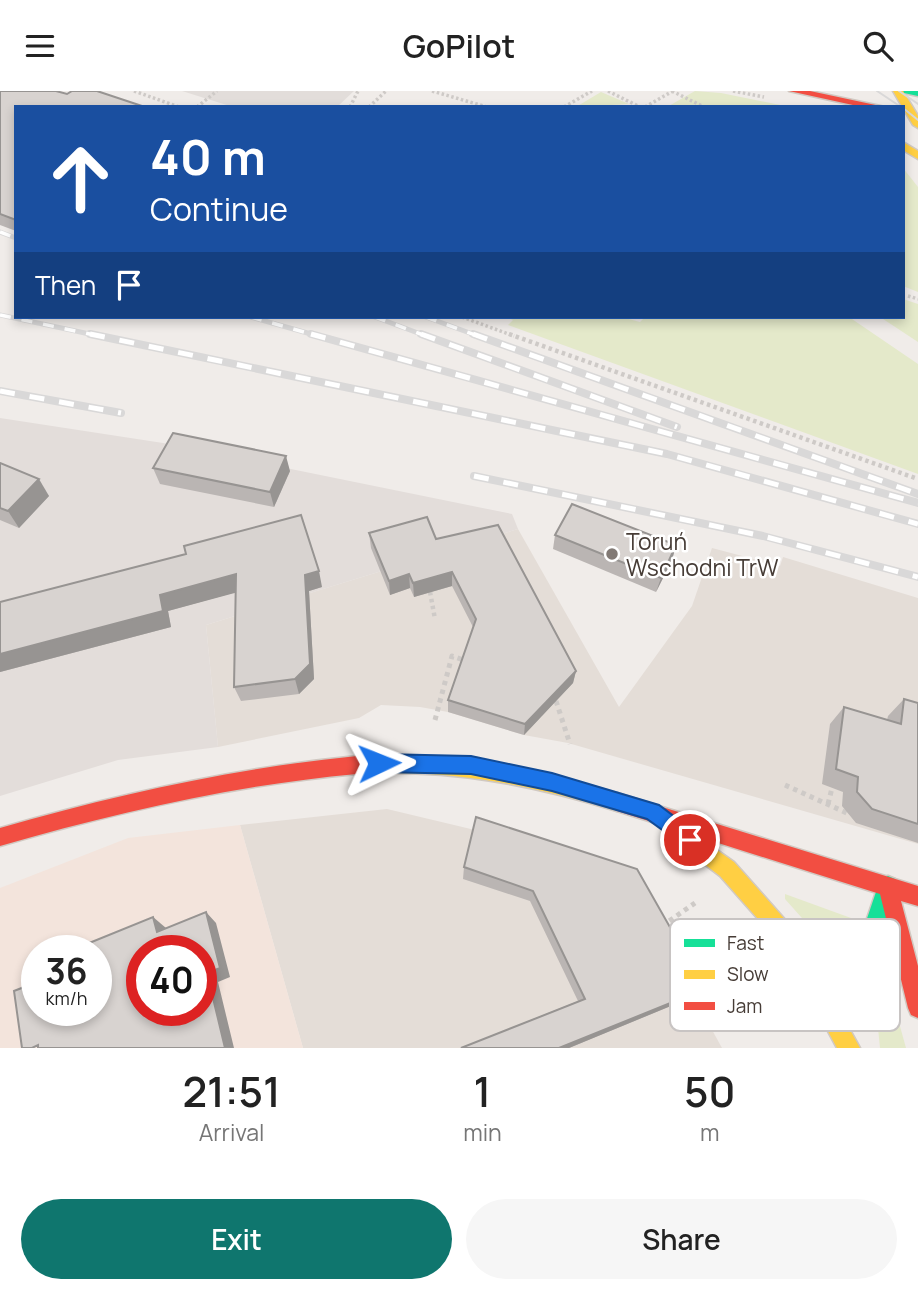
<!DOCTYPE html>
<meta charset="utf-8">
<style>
:root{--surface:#fff;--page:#f6f6f6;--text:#222;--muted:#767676;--accent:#0f766e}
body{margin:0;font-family:Manrope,sans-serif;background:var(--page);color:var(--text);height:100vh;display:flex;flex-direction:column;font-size:26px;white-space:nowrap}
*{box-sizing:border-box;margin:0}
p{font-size:23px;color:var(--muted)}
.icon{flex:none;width:38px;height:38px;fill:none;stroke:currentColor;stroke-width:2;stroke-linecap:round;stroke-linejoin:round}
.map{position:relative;height:957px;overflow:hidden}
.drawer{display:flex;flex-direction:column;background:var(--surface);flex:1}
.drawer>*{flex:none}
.guide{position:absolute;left:14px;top:14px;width:891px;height:214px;border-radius:0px;box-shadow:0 4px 10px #0003;background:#1a4fa0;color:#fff;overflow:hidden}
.speed{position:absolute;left:21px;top:844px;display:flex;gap:14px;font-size:35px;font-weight:700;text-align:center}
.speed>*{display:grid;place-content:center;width:91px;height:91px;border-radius:50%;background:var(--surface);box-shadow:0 4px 10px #0003;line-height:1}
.speed small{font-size:18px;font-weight:400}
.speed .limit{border:10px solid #d22;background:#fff;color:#111}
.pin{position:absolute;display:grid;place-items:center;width:60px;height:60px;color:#fff;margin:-30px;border:4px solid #fff;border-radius:50%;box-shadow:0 2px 7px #0007}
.me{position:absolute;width:77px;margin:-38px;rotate:88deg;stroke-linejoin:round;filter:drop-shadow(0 0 5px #0008)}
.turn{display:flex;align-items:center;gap:24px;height:147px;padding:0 21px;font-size:32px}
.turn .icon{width:91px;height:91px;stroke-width:2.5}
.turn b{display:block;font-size:49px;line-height:60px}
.then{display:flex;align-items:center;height:66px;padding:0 21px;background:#0003;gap:14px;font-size:26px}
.eta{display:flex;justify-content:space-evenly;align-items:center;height:119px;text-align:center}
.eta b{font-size:42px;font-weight:600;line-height:49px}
.action{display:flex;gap:14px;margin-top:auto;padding:14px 21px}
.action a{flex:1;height:80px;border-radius:42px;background:var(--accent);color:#fff;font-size:28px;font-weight:600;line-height:80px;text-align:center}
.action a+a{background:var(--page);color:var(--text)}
header{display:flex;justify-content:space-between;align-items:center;height:91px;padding:0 21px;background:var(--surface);font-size:32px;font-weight:600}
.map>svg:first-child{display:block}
.residential{fill:#e4ddd7}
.commercial{fill:#f3e4dc;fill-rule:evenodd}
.industrial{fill:#e3ddda}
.green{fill:#e4e9ca}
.parking{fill:#e2ddda}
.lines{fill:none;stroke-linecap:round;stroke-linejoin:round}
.fast-casing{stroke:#d1c9c2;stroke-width:3}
.slow-casing{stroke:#d1c9c2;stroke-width:3}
.jam-casing{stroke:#d1c9c2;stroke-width:3}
.path-far2{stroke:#cecac7;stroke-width:3.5;stroke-dasharray:2.5 2.5;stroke-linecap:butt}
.path-far1{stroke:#cecac7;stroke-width:4.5;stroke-dasharray:3.5 3.5;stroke-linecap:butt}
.path{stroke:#cecac7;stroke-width:5;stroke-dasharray:4.5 4.5;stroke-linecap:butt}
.fast{fill:#16e098;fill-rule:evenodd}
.slow{fill:#ffcf43;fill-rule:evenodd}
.jam{fill:#f24e42;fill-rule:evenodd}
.tram{stroke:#d9d8d8;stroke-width:2}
.rail-far1-casing{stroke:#d9d8d8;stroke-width:5}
.rail-casing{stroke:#d9d8d8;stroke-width:8}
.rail-far1{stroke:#fff;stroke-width:3.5;stroke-dasharray:11;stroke-linecap:butt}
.rail{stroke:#fff;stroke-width:5;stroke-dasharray:15;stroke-linecap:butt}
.wall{fill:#bab5b3}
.shaded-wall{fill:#979492}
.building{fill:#d8d3d0;stroke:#979492;stroke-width:2;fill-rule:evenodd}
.route{fill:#1a73e8;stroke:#114b97;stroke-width:2}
.poi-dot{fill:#827a75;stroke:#fff;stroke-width:2.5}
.labels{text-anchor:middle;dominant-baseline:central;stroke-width:5;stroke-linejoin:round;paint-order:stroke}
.poi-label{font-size:23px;fill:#463c36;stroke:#fff;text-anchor:start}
.key{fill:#fff;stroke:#c8c4c3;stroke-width:2}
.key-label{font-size:19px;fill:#463c36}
</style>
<header><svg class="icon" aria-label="menu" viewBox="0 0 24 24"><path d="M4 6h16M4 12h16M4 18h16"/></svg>GoPilot<svg class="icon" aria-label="search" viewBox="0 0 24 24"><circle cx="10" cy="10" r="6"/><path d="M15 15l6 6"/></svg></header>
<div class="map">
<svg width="918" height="957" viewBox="0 0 918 957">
<rect width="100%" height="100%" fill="#f0ece9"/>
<g class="residential">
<polygon points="518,438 619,616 692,515 712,457 780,475 783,466 918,507 918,753 568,652 524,644 448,621 420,616 381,614 359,627 218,656 206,534"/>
<polygon points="387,718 475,739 629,788 722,957 303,957 240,734"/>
</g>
<path class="commercial" d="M240,734L303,957H0V797L128,747ZM37,859H96V919H37ZM142,859H201V919H142Z"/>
<polygon class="industrial" points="0,327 163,352 512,423 518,438 206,534 218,656 118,669 0,705"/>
<g class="green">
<polygon points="695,0 721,2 790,16 667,16"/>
<polygon points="601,1 629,13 576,16"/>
<polygon points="903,77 918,96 918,201 903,195"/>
<polygon points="903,208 918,213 918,251 880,226 903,226"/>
<polygon points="506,226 621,226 640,231 645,226 849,226 918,273 918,383 508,234 513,229"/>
<polygon points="785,803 851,827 834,869 829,869 810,836 785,808"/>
<polygon points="882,894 890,899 906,957 880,957 878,937"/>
</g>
<polygon class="parking" points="182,0 354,0 337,16 233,16"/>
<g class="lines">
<defs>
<g id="fast">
<polygon points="903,0 918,0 918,5 904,2"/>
<polygon points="888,785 895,788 898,795 851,940 847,947 840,951 833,947 829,940 878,795 881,788"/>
</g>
<g id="slow">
<polygon points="893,0 903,0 918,25 918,37 913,34"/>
<polygon points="903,51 918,60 918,68 903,59"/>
<path d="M392,664C470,664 542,680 617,702L624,705L626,711L624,717L617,720C529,693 450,678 357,683L351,680L348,674L351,668Z"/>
<polygon points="673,728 734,771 796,841 860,957 837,957 782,855 720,785 666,744 664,737 666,730"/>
</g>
<g id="jam">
<polygon points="789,0 810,0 885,16 862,16"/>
<path d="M357,665L363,668L366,674L363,680L357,683C235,694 118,721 0,755V737C118,703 235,677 357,665Z"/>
<polygon points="617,702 918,795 918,815 901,810 918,875 918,927 911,924 908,917 880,803 617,720 610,717 608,711 610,705"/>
</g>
</defs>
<use href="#fast" class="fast-casing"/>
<use href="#slow" class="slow-casing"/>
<use href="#jam" class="jam-casing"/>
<g class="path-far2">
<polyline points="134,0 179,16"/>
<polyline points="432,0 487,16"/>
<polyline points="608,0 640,16"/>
<polyline points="672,0 704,16"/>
<polyline points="733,0 764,6"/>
<polyline points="197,16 217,0"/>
<polyline points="350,16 358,0"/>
<polyline points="369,16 386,0"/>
<polyline points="564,16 592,0"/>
<polyline points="645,16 673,0"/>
<polyline points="908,205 918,208"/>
<polyline points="302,226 313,226"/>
<polyline points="462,226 514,245"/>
</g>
<g class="path-far1">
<polyline points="509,243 918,388"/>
<polyline points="430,501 435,528"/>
</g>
<g class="path">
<polyline points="556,610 570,653"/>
<polyline points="435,629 452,565 466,570"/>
<polyline points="785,694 849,723"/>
<polyline points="828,713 832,697"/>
<polyline points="662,835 695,812"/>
</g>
<use href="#fast" class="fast"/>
<use href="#slow" class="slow"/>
<use href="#jam" class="jam"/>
<g class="tram">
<polyline points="877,0 901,16"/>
<polyline points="899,0 918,13"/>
<polyline points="903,17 918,29"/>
</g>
<defs>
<g id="rail-far1">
<polyline points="0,141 16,147"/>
<polyline points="0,224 99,245"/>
<polyline points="251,226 318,245"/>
<polyline points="375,226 426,245"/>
<polyline points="426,226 478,245"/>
</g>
<g id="rail">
<polyline points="90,243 667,363 918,433"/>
<polyline points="311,243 918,412"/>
<polyline points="421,243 677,336"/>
<polyline points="473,243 918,403"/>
<polyline points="0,300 121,322"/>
<polyline points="474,385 763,445 918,486"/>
</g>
</defs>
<use href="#rail-far1" class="rail-far1-casing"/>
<use href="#rail" class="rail-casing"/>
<use href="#rail-far1" class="rail-far1"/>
<use href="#rail" class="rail"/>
</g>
<g class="wall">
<polygon points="0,0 67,3 97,0 16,16 16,140 0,134"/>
<polygon points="0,372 49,405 19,437 0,429"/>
<polygon points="153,377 290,380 274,416 160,393"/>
<polygon points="369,442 436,448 576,580 573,592 524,644 448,621 448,609 473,536 452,495 414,506 410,497 390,504 371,457"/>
<polygon points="555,444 676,454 672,469 656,501 553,458"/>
<polygon points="322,496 309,500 314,588 299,603 241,610 234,596 236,501 168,520 171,536 0,581 0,511"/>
<polygon points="904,608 918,612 918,752 856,732 842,715 843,701 822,693 830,633 844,616 887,629 888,625"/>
<polygon points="476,726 695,905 569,957 461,957 578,910 530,810 463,788 464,776"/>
</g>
<g class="shaded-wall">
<polygon points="286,365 290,380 274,416 270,401"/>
<polygon points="39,388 49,405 19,437 8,420"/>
<polygon points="676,454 672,469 656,501 661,487"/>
<polygon points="319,480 322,496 309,500 314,588 299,603 295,588 305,484"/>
<polygon points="452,481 452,495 414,506 413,492"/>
<polygon points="236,483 242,500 168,520 171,536 0,581 0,563 160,504"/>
<polygon points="409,483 410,497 390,504 389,490"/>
<polygon points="576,580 573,592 524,644 525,633"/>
<polygon points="206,821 216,832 230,886 218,891 234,957 225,957 207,882"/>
<polygon points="153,826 166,837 157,841"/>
<polygon points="705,898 695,905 569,957 559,957"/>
</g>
<g class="building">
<polygon points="0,0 56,0 67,3 72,0 97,0 145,16 16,16 16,129 0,123"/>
<polygon points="173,342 286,365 270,401 153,377"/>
<polygon points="0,372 39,388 8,420 0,417"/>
<polygon points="572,413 676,454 661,487 555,444"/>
<polygon points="301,424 319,480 305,484 310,573 295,588 234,596 236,483 160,504 163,520 0,563 0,511 186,463 184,455"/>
<polygon points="427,426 436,448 498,434 576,580 525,633 448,609 476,528 452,481 413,492 409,483 389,490 369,442"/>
<polygon points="904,608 918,612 918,733 872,718 857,701 858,686 836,678 844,616 901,633"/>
<polygon points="476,726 637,778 705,898 559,957 461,957 585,908 533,800 464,776"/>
<path d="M206,821L220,877L207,882L225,957H38V954L32,957H22L14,900L37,891V919H96V859H72L153,826L157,841ZM142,859H201V919H142Z"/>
</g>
<polygon class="route" points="379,663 471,665 552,682 659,714 696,742 699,749 696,756 690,759 647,728 552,700 471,683 379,681 372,678 369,672 372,666"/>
<circle class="poi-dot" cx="612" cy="463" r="7"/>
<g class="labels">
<g class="poi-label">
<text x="626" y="450">Toruń<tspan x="626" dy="26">Wschodni TrW</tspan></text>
</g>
</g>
<rect x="670" y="828" width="230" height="112" rx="10" class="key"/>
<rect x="684" y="848" width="31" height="8" fill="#16e098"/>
<rect x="684" y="879" width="31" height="9" fill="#ffcf43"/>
<rect x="684" y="911" width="31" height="8" fill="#f24e42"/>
<g class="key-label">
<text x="727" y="859">Fast</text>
<text x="727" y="890">Slow</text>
<text x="727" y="922">Jam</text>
</g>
</svg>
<div class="speed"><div>36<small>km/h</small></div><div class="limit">40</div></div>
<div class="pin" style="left:690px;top:749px;background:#d93025"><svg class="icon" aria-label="arrive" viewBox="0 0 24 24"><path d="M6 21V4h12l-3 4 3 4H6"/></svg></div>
<svg class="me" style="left:379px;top:672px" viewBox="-20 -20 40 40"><path d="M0-17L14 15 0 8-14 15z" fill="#1a73e8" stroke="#fff" stroke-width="4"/></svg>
<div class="guide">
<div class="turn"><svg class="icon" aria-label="ahead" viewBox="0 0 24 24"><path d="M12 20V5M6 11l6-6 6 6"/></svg><div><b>40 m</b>Continue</div></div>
<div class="then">Then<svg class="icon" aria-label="arrive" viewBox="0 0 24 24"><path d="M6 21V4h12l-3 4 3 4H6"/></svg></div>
</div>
</div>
<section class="drawer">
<div class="eta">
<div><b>21:51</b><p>Arrival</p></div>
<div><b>1</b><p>min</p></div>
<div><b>50</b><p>m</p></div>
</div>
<div class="action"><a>Exit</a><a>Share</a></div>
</section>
